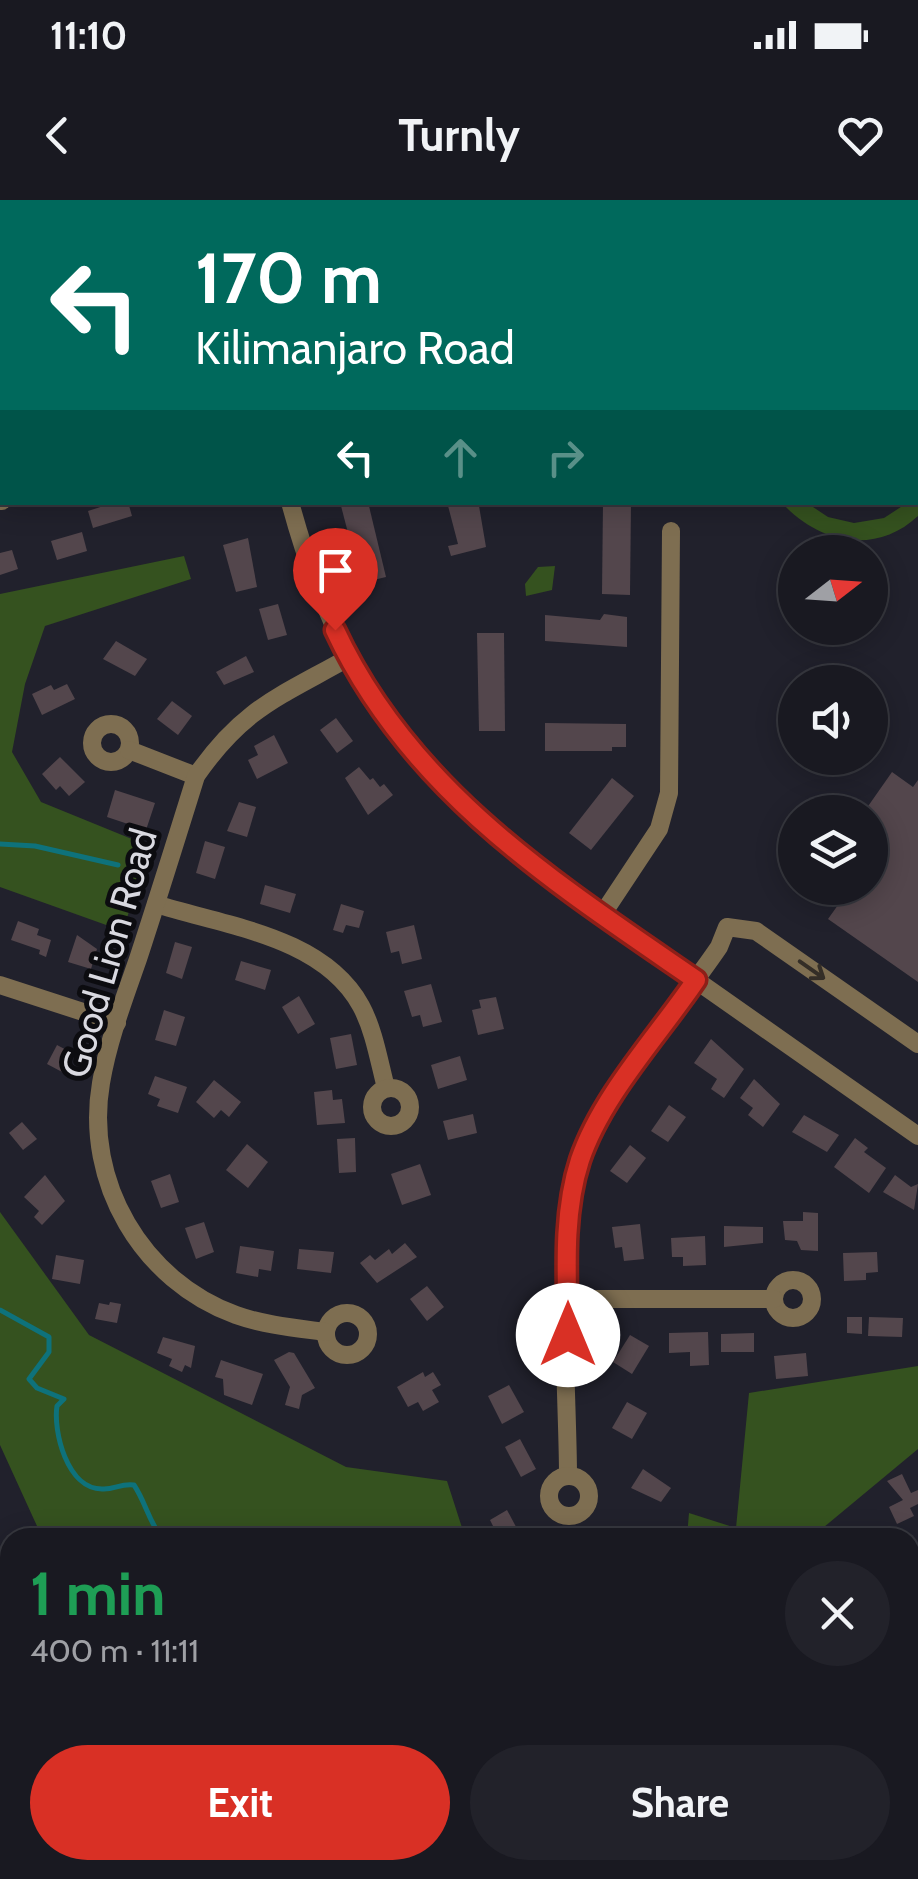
<!DOCTYPE html>
<meta charset="utf-8">
<style>
:root{--surface:#191921;--page:#22222a;--text:#f1f3f6;--muted:#9fa0a5;--line:#37383f;--accent:#d93025}
body{margin:0;font-family:Cabin,sans-serif;background:var(--page);color:var(--text);height:100vh;display:flex;flex-direction:column;font-size:38px;white-space:nowrap}
*{box-sizing:border-box;margin:0}
p{font-size:32px;color:var(--muted)}
.icon{flex:none;width:55px;height:55px;fill:none;stroke:currentColor;stroke-width:2;stroke-linecap:round;stroke-linejoin:round}
.map{position:relative;flex:1;overflow:hidden}
.panel{position:absolute;left:0px;top:1328px;width:920px;height:352px;display:flex;flex-direction:column;background:var(--surface);border-radius:30px 30px 0 0;box-shadow:0 5px 25px #0003,0 0 0 2px var(--line)}
.panel>*{flex:none}
.top-card{position:absolute;left:0px;top:0px;width:920px;height:305px;box-shadow:0 5px 25px #0003,0 0 0 2px var(--line);background:#00695c;color:#fff;overflow:hidden}
.needle{width:65px;rotate:73deg}
.buttons{position:absolute;left:778px;top:335px;display:grid;gap:20px}
.buttons a{display:grid;place-items:center;width:110px;height:110px;border-radius:50%;background:var(--surface);box-shadow:0 5px 25px #0003,0 0 0 2px var(--line);font-size:50px}
.pin{position:absolute;display:grid;place-items:center;width:85px;height:85px;color:#fff;margin:-102px -42px;border-radius:50% 50% 50% 0;rotate:-45deg;box-shadow:0 0 10px #0007}
.pin .icon{rotate:45deg}
.me{position:absolute;width:110px;margin:-55px;rotate:0deg;stroke-linejoin:round;filter:drop-shadow(0 0 8px #0008)}
.turn{display:flex;align-items:center;gap:35px;height:210px;padding:0 30px;font-size:45px}
.turn .icon{width:130px;height:130px;stroke-width:2.5}
.turn b{display:block;font-size:70px;line-height:85px}
.lanes{display:flex;align-items:center;height:95px;padding:0 30px;background:#0003;justify-content:center;gap:50px;direction:ltr}
.lanes .off{opacity:.35}
.round{display:grid;place-items:center;flex:none;width:105px;height:105px;border-radius:52px;background:var(--page)}
.overview{display:flex;align-items:center;justify-content:space-between;height:170px;padding:0 30px}
h1{font-size:60px;font-weight:700;line-height:75px;color:#1e9e55}
.action{display:flex;gap:20px;margin-top:auto;padding:20px 30px}
.action a{flex:1;height:115px;border-radius:60px;background:var(--accent);color:#fff;font-size:40px;font-weight:700;line-height:115px;text-align:center}
.action a+a{background:var(--page);color:var(--text)}
.status{display:flex;justify-content:space-between;align-items:center;height:70px;padding:0 50px;background:var(--surface);direction:ltr}
.status svg{height:28px;fill:currentColor}
header{display:flex;justify-content:space-between;align-items:center;height:130px;padding:0 30px;background:var(--surface);font-size:45px;font-weight:700}
.map>svg:first-child{display:block}
.green{fill:#35521f}
.lines{fill:none;stroke-linecap:round;stroke-linejoin:round}
.stream{stroke:#0e727b;stroke-width:5}
.building{fill:#53464c}
.minor{stroke:#7e6e51;stroke-width:18}
.oneway{stroke:#342e27}
.route-casing{stroke:#8d1f18;stroke-width:25}
.route{stroke:#d93025;stroke-width:18}
.labels{text-anchor:middle;dominant-baseline:central;stroke-width:10;stroke-linejoin:round;paint-order:stroke}
.street-label{font-size:38px;fill:#d9d9e0;stroke:#0c0c10}
</style>
<div class="status"><b>11:10</b><svg viewBox="0 0 49 12"><path d="M0 12V9h3v3zM5 12V6h3v6zM10 12V3h3v9zM15 12V0h3v12zM26 1h20v11H26zM47 4h2v5h-2z"/></svg></div>
<header><svg class="icon" aria-label="back" viewBox="0 0 24 24"><path d="M15 5l-7 7 7 7"/></svg>Turnly<svg class="icon" aria-label="heart" viewBox="0 0 24 24"><path d="M12 20l-8-8c-3-5 5-10 8-4 3-6 11-1 8 4z"/></svg></header>
<div class="map">
<svg width="918" height="1679" viewBox="0 0 918 1679">
<rect width="100%" height="100%" fill="#21212c"/>
<g class="green">
<path d="M918,289V316C875,356 819,343 782,303H807L828,317L854,323L884,318L907,303L918,302Z"/>
<polygon points="184,356 191,379 45,426 25,484 12,552 41,602 149,646 123,731 0,687 0,394"/>
<polygon points="555,366 552,390 526,396 525,384 538,367"/>
<polygon points="0,1012 89,1135 346,1267 447,1281 465,1337 145,1338 132,1328 104,1337 42,1337 0,1245"/>
<polygon points="918,1166 918,1249 812,1337 687,1337 689,1313 736,1328 749,1193"/>
<polygon points="89,1670 173,1670 158,1679 93,1679"/>
</g>
<g class="lines">
<g class="stream">
<polyline points="0,644 35,646 118,665"/>
<path d="M0,1110L49,1137V1152L29,1179L37,1188L64,1199L57,1206C53,1231 67,1289 102,1289C114,1290 121,1283 134,1285C146,1303 148,1320 162,1338"/>
</g>
</g>
<g class="building">
<polygon points="116,302 128,302 132,316 93,328 88,311"/>
<polygon points="340,302 368,302 386,377 361,383"/>
<polygon points="447,302 479,306 486,347 451,356 448,346 458,344"/>
<polygon points="603,302 631,302 630,395 602,394"/>
<polygon points="82,332 87,351 57,360 51,341"/>
<polygon points="248,338 257,387 236,392 223,345"/>
<polygon points="12,350 18,369 0,375 0,353"/>
<polygon points="278,404 287,435 268,440 259,409"/>
<polygon points="604,414 627,417 627,447 545,441 545,415 600,420"/>
<polygon points="477,433 504,433 505,531 479,531"/>
<polygon points="116,441 147,459 135,476 103,459"/>
<polygon points="246,456 254,472 224,485 216,472"/>
<polygon points="67,484 75,499 42,515 32,494 51,485 54,490"/>
<polygon points="172,501 192,516 178,535 157,519"/>
<polygon points="336,518 353,541 337,553 320,530"/>
<polygon points="545,523 626,524 626,547 612,547 612,551 545,551"/>
<polygon points="274,535 288,563 257,579 248,560 258,555 254,546"/>
<polygon points="60,557 85,582 69,596 60,586 56,590 42,574"/>
<polygon points="359,567 370,580 373,578 380,587 384,584 393,595 368,615 345,578"/>
<polygon points="892,572 913,587 918,580 918,782 828,719 843,698 827,688 870,688 870,665 888,640 870,628 870,612 864,612"/>
<polygon points="612,578 634,596 591,650 569,633"/>
<polygon points="115,590 155,603 146,630 107,617"/>
<polygon points="239,602 256,607 247,637 227,631"/>
<polygon points="205,641 225,647 215,679 196,673"/>
<polygon points="265,685 296,694 290,713 260,704"/>
<polygon points="341,704 364,711 359,728 346,725 343,733 333,730"/>
<polygon points="18,721 39,729 37,735 51,740 46,757 39,754 40,750 11,740"/>
<polygon points="414,725 422,759 402,764 399,751 391,753 386,732"/>
<polygon points="77,735 97,749 91,769 68,762"/>
<polygon points="175,742 192,747 182,779 166,773"/>
<polygon points="241,761 271,770 265,790 235,780"/>
<polygon points="431,784 442,822 423,827 420,815 412,817 404,791"/>
<polygon points="299,796 315,824 298,834 282,807"/>
<polygon points="496,797 504,829 478,835 472,810 481,808 479,800"/>
<polygon points="164,810 185,817 176,846 155,840"/>
<polygon points="351,834 357,865 336,869 330,838"/>
<polygon points="711,839 744,869 724,898 711,889 717,879 694,863"/>
<polygon points="57,845 74,854 64,873 47,864"/>
<polygon points="460,856 467,880 438,889 431,865"/>
<polygon points="155,876 187,887 178,913 157,906 160,899 148,894"/>
<polygon points="754,879 780,904 763,927 748,915 753,908 740,898"/>
<polygon points="214,880 241,902 229,917 221,910 214,918 196,902"/>
<polygon points="332,890 333,900 342,899 345,923 317,925 314,892"/>
<polygon points="669,905 686,917 668,942 651,931"/>
<polygon points="473,914 477,933 448,940 443,921"/>
<polygon points="804,915 839,935 827,952 792,932"/>
<polygon points="22,922 37,939 23,950 9,933"/>
<polygon points="355,938 356,972 339,973 337,939"/>
<polygon points="855,938 868,948 864,952 886,968 869,993 834,967"/>
<polygon points="247,944 268,962 248,988 226,970"/>
<polygon points="630,945 646,958 627,983 610,971"/>
<polygon points="420,964 431,995 402,1005 391,974"/>
<polygon points="170,974 179,1002 161,1008 151,981"/>
<polygon points="45,975 65,1001 42,1025 34,1017 39,1011 24,997"/>
<polygon points="895,975 911,987 918,984 914,1010 883,992"/>
<polygon points="803,1012 818,1013 818,1051 801,1050 797,1041 785,1040 783,1021 803,1021"/>
<polygon points="204,1022 214,1052 196,1059 185,1028"/>
<polygon points="640,1024 644,1059 624,1061 622,1047 615,1048 612,1027"/>
<polygon points="724,1026 763,1027 763,1043 724,1047"/>
<polygon points="705,1036 706,1065 683,1066 683,1057 672,1057 671,1038"/>
<polygon points="405,1043 417,1057 377,1083 360,1063 370,1055 375,1060 389,1049 392,1054"/>
<polygon points="240,1046 274,1051 271,1071 259,1069 258,1077 236,1073"/>
<polygon points="299,1049 334,1052 331,1073 297,1069"/>
<polygon points="877,1052 878,1072 866,1073 866,1080 844,1081 843,1053"/>
<polygon points="56,1055 84,1060 80,1084 52,1079"/>
<polygon points="427,1086 444,1107 427,1121 410,1099"/>
<polygon points="110,1102 121,1104 117,1123 95,1119 99,1103 109,1105"/>
<polygon points="538,1117 541,1148 520,1150 517,1119"/>
<polygon points="847,1117 862,1117 862,1134 847,1133"/>
<polygon points="869,1117 903,1118 902,1137 868,1136"/>
<polygon points="708,1132 709,1165 690,1166 690,1152 669,1153 669,1133"/>
<polygon points="754,1133 754,1152 721,1152 721,1134"/>
<polygon points="630,1135 649,1146 632,1174 613,1162"/>
<polygon points="163,1137 195,1146 191,1168 185,1165 182,1172 169,1166 172,1159 157,1153"/>
<polygon points="289,1152 294,1153 315,1188 302,1195 299,1209 285,1205 290,1187 274,1160"/>
<polygon points="806,1153 808,1176 776,1179 774,1156"/>
<polygon points="221,1160 263,1174 252,1205 224,1195 223,1179 215,1177"/>
<polygon points="423,1172 425,1177 433,1172 441,1185 432,1190 439,1202 423,1211 418,1202 408,1207 397,1187"/>
<polygon points="509,1185 524,1212 502,1224 488,1196"/>
<polygon points="627,1202 647,1213 632,1239 612,1228"/>
<polygon points="520,1239 536,1269 521,1277 505,1247"/>
<polygon points="643,1269 671,1288 661,1302 631,1288"/>
<polygon points="902,1274 911,1293 918,1290 918,1304 910,1308 914,1316 897,1324 889,1307 903,1300 887,1281"/>
<polygon points="507,1310 522,1338 499,1338 490,1320"/>
<polygon points="910,1408 918,1415 918,1453 910,1449"/>
<polygon points="10,1498 10,1522 0,1525 0,1502"/>
<polygon points="10,1647 10,1670 18,1673 0,1679 0,1652"/>
<polygon points="599,1670 631,1670 629,1679 597,1676"/>
</g>
<g class="lines">
<g class="minor">
<polyline points="189,0 190,2"/>
<polyline points="282,0 283,2"/>
<polyline points="0,301 2,301"/>
<path d="M290,302C354,541 476,629 670,762C753,820 835,878 918,936"/>
<circle cx="111" cy="543" r="19"/>
<polyline points="129,550 196,576"/>
<path d="M156,704C224,726 323,736 361,806C374,830 379,861 386,888"/>
<polyline points="602,715 659,629 669,593 671,331"/>
<polyline points="0,785 117,823"/>
<circle cx="391" cy="907" r="19"/>
<circle cx="793" cy="1099" r="19"/>
<polyline points="568,1099 774,1099"/>
<circle cx="347" cy="1134" r="21"/>
<path d="M326,1132C296,1128 264,1125 236,1115C142,1081 84,982 101,883C108,841 124,799 138,759C158,698 177,637 196,576C243,508 279,497 348,458"/>
<path d="M568,1276C568,1191 554,1034 581,957C604,894 679,806 719,747L727,727L756,731L918,844"/>
<circle cx="569" cy="1296" r="20"/>
<polyline points="910,1364 918,1357"/>
<polyline points="0,1471 10,1468"/>
<polyline points="686,1670 694,1679"/>
<polyline points="296,1679 300,1670"/>
<polyline points="511,1679 517,1670"/>
</g>
</g>
<defs><path id="oneway-shaft" d="M-6 0H5M1.5-3L5.5 0L1.5 3" fill="none" stroke-width="1.6" stroke-linecap="round" stroke-linejoin="round" transform="scale(2.5)"/></defs>
<use class="oneway" href="#oneway-shaft" transform="translate(812 770) rotate(35)"/>
<g class="lines">
<defs>
<path id="route" d="M335,430C410,591 555,683 696,780C658,836 602,895 580,960C562,1015 567,1078 568,1135"/>
</defs>
<use href="#route" class="route-casing"/>
<use href="#route" class="route"/>
</g>
<g class="labels">
<g class="street-label">
<text transform="translate(109 753) rotate(-74)">Good Lion Road</text>
</g>
</g>
</svg>
<div class="buttons">
<a><svg class="needle" viewBox="-14 -14 28 28"><path d="M0-13l5 13h-10z" fill="#e53935"/><path d="M0 13l5-13h-10z" fill="#9fa0a5"/></svg></a>
<a><svg class="icon" aria-label="sound" viewBox="0 0 24 24"><path d="M4 9h4l5-4v14l-5-4H4zM17 9q2 3 0 6"/></svg></a>
<a><svg class="icon" aria-label="layers" viewBox="0 0 24 24"><path d="M12 4l9 5-9 5-9-5zM3 14l9 5 9-5"/></svg></a>
</div>
<div class="pin" style="left:335px;top:430px;background:#d93025"><svg class="icon" aria-label="arrive" viewBox="0 0 24 24"><path d="M6 21V4h12l-3 4 3 4H6"/></svg></div>
<svg class="me" style="left:568px;top:1135px" viewBox="-20 -20 40 40"><circle r="19" fill="#fff"/><path d="M0-13L10 11 0 6-10 11z" fill="#d93025"/></svg>
<div class="top-card">
<div class="turn"><svg class="icon" aria-label="left" viewBox="0 0 24 24"><path d="M17 20v-9H6M10 6l-5 5 5 5"/></svg><div><b>170 m</b>Kilimanjaro Road</div></div>
<div class="lanes"><svg class="icon" aria-label="left" viewBox="0 0 24 24"><path d="M17 20v-9H6M10 6l-5 5 5 5"/></svg><svg class="icon off" aria-label="ahead" viewBox="0 0 24 24"><path d="M12 20V5M6 11l6-6 6 6"/></svg><svg class="icon off" aria-label="right" viewBox="0 0 24 24"><path d="M7 20v-9h11M14 6l5 5-5 5"/></svg></div>
</div>
<section class="panel">
<div class="overview"><div><h1>1 min</h1><p>400 m · 11:11</p></div><a class="round"><svg class="icon" aria-label="close" viewBox="0 0 24 24"><path d="M6 6l12 12M18 6L6 18"/></svg></a></div>
<div class="action"><a>Exit</a><a>Share</a></div>
</section>
</div>
